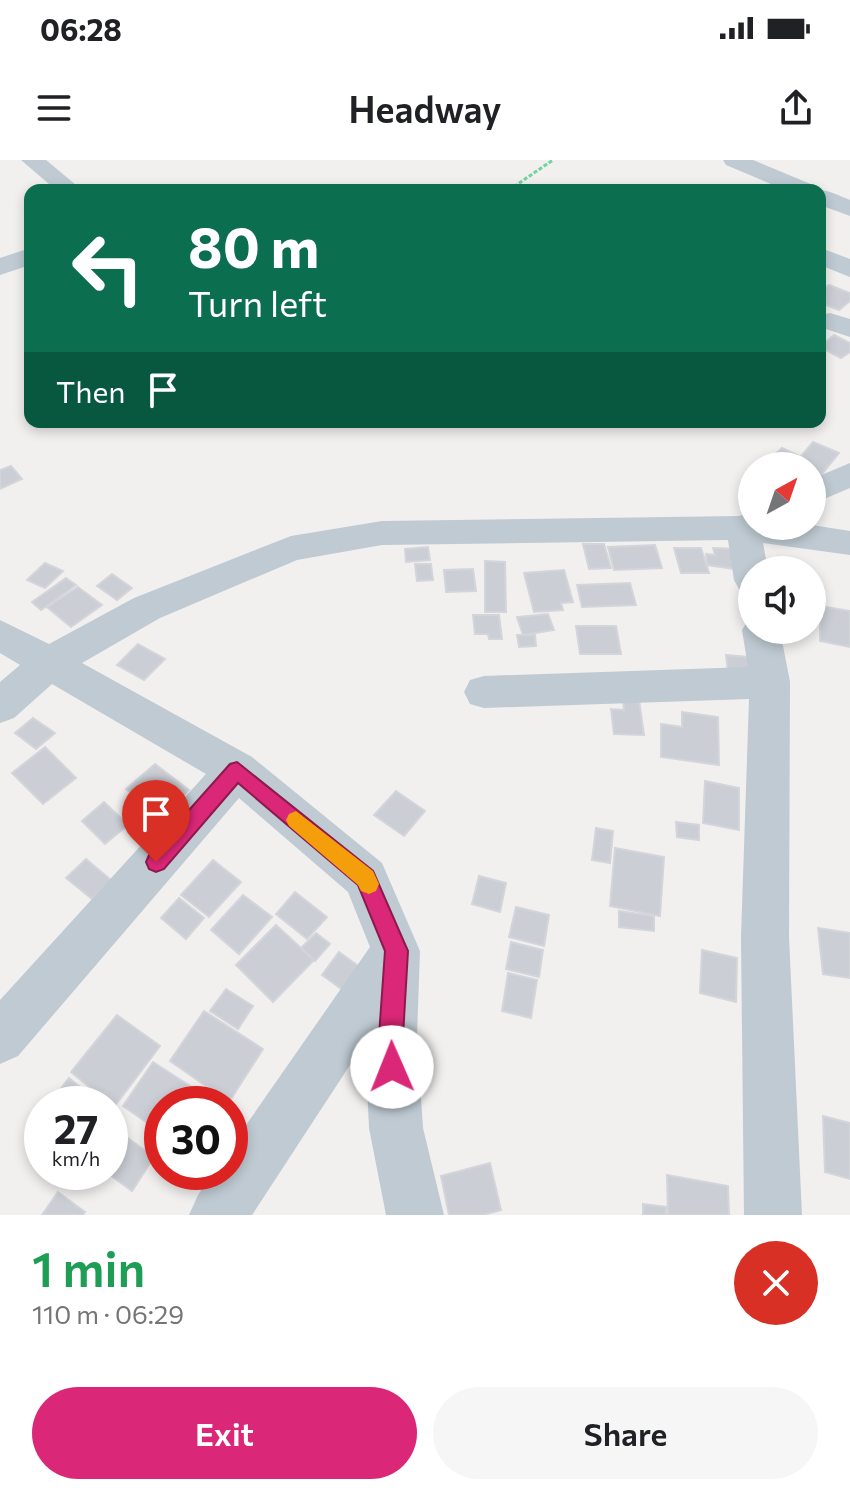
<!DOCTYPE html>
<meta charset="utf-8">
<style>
:root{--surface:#fff;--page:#f6f6f6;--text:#202124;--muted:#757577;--accent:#db2777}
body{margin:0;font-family:Commissioner,sans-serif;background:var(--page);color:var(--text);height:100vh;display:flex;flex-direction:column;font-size:30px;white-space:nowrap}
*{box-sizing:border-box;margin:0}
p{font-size:26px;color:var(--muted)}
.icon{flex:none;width:44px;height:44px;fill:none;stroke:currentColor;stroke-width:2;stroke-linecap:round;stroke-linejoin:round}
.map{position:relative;height:1055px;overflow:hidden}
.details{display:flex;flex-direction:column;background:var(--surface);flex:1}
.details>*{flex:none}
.banner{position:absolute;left:24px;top:24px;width:802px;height:244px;border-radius:16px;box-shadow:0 4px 12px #0003;background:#0b6e4f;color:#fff;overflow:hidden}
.needle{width:52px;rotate:40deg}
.buttons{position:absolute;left:738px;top:292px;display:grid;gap:16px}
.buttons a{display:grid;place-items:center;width:88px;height:88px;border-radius:50%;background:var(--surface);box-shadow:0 4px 12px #0003;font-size:40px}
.speed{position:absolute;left:24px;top:926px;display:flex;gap:16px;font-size:40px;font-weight:700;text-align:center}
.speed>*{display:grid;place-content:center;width:104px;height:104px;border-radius:50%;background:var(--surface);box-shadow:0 4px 12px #0003;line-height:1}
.speed small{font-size:20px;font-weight:400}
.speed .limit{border:12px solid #d22;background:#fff;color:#111}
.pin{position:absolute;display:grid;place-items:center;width:68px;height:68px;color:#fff;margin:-82px -34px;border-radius:50% 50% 50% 0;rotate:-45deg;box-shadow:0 0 8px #0007}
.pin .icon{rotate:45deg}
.me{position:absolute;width:88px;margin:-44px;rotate:359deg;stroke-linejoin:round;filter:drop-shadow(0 0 6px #0008)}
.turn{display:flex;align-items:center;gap:28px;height:168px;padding:0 32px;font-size:36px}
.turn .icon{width:104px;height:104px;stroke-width:2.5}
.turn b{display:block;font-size:56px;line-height:68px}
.then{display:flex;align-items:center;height:76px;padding:0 32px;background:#0003;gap:16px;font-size:30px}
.round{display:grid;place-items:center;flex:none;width:84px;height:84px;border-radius:42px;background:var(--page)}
.overview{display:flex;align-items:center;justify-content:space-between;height:136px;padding:0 32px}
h1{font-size:48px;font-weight:600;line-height:60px;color:#1e9e55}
.button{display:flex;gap:16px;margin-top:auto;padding:16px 32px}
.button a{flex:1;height:92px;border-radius:48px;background:var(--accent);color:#fff;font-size:32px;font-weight:600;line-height:92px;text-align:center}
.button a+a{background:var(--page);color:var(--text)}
.status{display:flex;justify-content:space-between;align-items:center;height:56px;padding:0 40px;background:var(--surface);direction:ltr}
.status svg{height:22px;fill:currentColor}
header{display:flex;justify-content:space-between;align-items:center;height:104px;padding:0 32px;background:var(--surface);font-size:36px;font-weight:600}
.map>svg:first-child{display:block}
.building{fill:#cbced4;stroke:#d3d5db;stroke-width:2}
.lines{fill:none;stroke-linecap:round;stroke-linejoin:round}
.path{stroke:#71d2a2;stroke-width:3;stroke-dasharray:4 2;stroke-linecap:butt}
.minor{fill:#bfcad2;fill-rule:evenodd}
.route{fill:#db2777;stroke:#8e194d;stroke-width:2}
.slow{fill:#f59e0b}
</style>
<div class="status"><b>06:28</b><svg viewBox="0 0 49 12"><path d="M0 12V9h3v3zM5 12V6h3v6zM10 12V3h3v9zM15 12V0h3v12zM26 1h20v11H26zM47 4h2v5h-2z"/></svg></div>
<header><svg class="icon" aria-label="menu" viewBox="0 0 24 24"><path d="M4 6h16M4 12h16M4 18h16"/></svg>Headway<svg class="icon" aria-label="share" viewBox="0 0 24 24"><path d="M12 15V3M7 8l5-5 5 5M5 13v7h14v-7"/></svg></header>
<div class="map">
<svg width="850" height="1055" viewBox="0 0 850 1055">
<rect width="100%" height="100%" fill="#f2efef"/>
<g class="building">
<polygon points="829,125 850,133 850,141 839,150 821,143 825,140 820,138 820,132"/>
<polygon points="834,175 850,183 850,192 841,198 820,187"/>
<polygon points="813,282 839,293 818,319 812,316 812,306 793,306"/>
<polygon points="782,288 799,296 788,306 771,298"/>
<polygon points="11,306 22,319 0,329 0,310"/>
<polygon points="583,384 604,384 611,408 589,409"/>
<polygon points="655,385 662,408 614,410 608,387"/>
<polygon points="428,387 430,400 406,402 405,389"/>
<polygon points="674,388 701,388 709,413 681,413"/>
<polygon points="713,388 738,389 742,410 707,405 706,394 715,395"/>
<polygon points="485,401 505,402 506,452 485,452"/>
<polygon points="45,403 63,411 45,428 27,420"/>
<polygon points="415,404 431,404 433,420 417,421"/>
<polygon points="473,409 476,431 446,432 444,410"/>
<polygon points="564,410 573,442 561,443 563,450 534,452 524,413"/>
<polygon points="112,414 132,428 117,440 97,426"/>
<polygon points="66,418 76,425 41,450 32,442"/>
<polygon points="630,423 636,445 582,447 577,425"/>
<polygon points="78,427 102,445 71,467 47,447"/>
<polygon points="820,446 850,451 850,487 820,481"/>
<polygon points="548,454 554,470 523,475 517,457"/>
<polygon points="473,455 499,455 502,479 489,479 488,474 475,474"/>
<polygon points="576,466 616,466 621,494 580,494"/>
<polygon points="517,475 535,475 536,486 519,487"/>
<polygon points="138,484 165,499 144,520 117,505"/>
<polygon points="726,495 749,497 753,523 729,521"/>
<polygon points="623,540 639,540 644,575 614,574 611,549 624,550"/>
<polygon points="682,552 718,557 719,605 661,597 661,564 682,567"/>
<polygon points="33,558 55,573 36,589 15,573"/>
<polygon points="45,587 76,618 43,644 12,613"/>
<polygon points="155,604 189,630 160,657 126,629"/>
<polygon points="705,621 739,628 739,670 703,663"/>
<polygon points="396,631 425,651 404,676 374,655"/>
<polygon points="104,642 128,665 105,684 82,661"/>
<polygon points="676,662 699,665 699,680 677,677"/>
<polygon points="596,668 613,671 610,703 592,700"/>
<polygon points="615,688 664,697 660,756 610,746"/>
<polygon points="86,699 111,720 92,739 66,718"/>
<polygon points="213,700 241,722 209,757 181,735"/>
<polygon points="479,716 506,723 500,752 472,744"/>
<polygon points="295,732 327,757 307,779 276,754"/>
<polygon points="243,735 272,757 239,794 211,770"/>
<polygon points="179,738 204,758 186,779 161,758"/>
<polygon points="516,747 549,755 544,786 509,777"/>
<polygon points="619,751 654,756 654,771 619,767"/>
<polygon points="276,765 314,800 273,842 236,805"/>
<polygon points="818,768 850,773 850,818 823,814"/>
<polygon points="316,773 330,784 315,801 301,788"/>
<polygon points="511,782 543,790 539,817 506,809"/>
<polygon points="702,790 737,798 736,842 700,833"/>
<polygon points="339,792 364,810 347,833 322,815"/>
<polygon points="508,813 537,820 531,858 502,851"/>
<polygon points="226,829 253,846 238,869 210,851"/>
<polygon points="204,851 263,889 229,942 170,901"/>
<polygon points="117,855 160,886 114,947 71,912"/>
<polygon points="153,902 218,944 162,944 162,973 123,946"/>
<polygon points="69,918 90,935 83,944 67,944 56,935"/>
<polygon points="823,956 850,963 850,1019 825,1012"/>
<polygon points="110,965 154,997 132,1031 106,1012 110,1012"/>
<polygon points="490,1003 501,1050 483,1055 449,1055 441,1016"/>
<polygon points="667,1015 728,1026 729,1055 668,1055"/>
<polygon points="58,1032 85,1052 83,1055 42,1055"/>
<polygon points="643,1044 666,1047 666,1055 643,1055"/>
</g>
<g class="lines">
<polyline class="path" points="509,30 553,0"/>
<g class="minor">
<polygon points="21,0 46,0 82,30 56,30"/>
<path d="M723,0H753L813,25L816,30C828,29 840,36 850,40V56L820,45V30H785L726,5Z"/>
<polygon points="30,88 30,105 0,115 0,98"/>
<polygon points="826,90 850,99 850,117 820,105 820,92"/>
<polygon points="830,153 850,159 850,177 820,167 820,155"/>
<polygon points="850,303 850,328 812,344 812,319"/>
<polygon points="752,352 752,366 812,365 850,371 850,395 763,383 768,410 752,410 752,433 739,429 734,420 728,380 382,385 297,400 160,458 82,503 252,597 382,703 420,791 417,876 423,968 444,1055 386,1055 369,968 365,882 252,1055 189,1055 198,1035 213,1012 230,1012 230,988 370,787 348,732 239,638 18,896 0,904 0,840 206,614 52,524 14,558 0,563 0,522 20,505 0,493 0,460 49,484 134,438 291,376 382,361 739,356"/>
<polygon points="752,458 752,470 780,470 790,522 789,777 802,1055 744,1055 741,777 749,539 484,548 470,544 464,532 470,520 484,516 748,507 742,470 748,460"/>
</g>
</g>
<polygon class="route" points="237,602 373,711 408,791 403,876 404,907 401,915 392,919 384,915 380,907 379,876 385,791 358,725 238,623 164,709 156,712 149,709 146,702 149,695 230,604"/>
<polygon class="slow" points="296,651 373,711 379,724 376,731 369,734 361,731 358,725 289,666 286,660 289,654"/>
</svg>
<div class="buttons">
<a><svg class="needle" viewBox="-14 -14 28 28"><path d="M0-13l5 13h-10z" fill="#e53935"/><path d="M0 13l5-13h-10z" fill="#757577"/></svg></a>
<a><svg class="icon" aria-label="sound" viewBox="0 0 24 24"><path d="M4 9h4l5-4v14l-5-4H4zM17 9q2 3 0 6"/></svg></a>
</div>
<div class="speed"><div>27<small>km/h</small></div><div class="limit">30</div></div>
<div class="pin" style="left:156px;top:702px;background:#d93025"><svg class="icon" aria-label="arrive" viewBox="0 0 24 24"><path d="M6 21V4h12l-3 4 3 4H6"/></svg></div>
<svg class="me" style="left:392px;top:907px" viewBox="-20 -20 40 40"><circle r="19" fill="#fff"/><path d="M0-13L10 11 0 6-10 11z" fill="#db2777"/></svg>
<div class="banner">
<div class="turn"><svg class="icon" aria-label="left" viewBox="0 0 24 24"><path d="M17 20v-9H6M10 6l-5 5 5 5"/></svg><div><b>80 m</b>Turn left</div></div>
<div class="then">Then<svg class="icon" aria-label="arrive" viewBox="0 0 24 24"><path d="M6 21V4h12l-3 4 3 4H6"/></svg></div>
</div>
</div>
<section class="details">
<div class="overview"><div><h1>1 min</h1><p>110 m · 06:29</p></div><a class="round" style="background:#d93025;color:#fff"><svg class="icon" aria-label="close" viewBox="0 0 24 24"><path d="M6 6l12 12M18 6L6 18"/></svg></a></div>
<div class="button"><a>Exit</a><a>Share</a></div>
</section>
